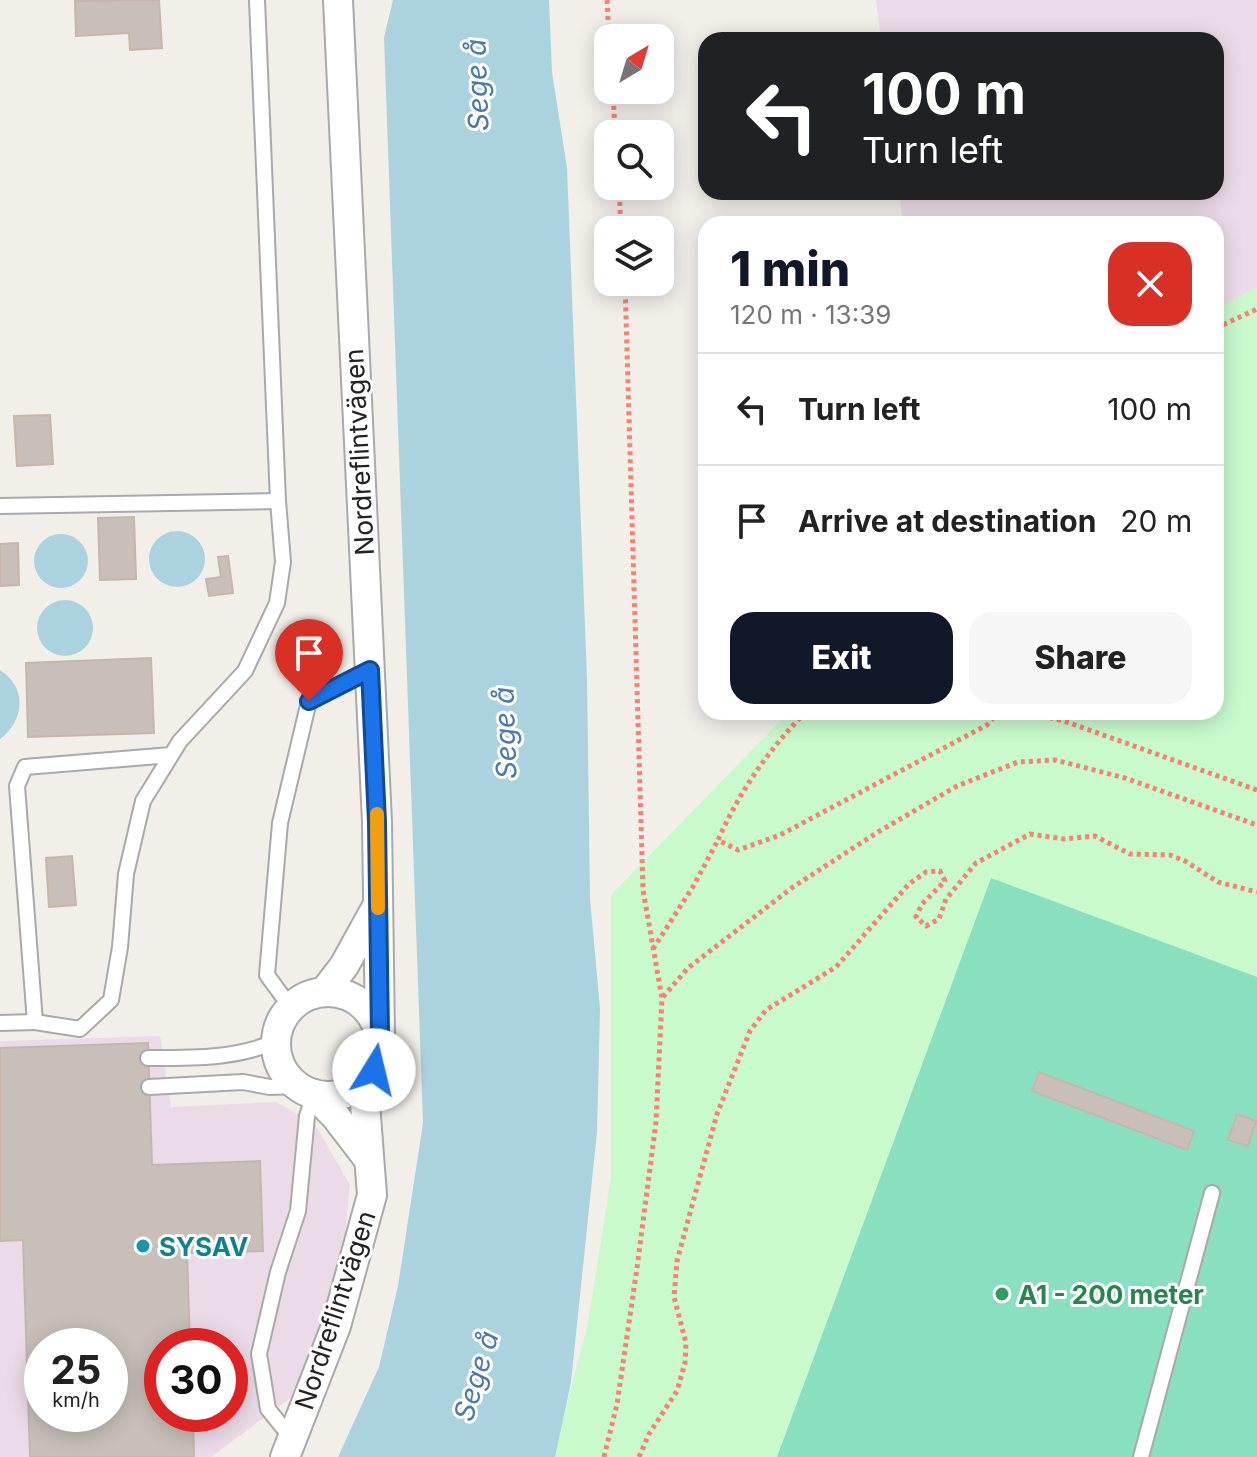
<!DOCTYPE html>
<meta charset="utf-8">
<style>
:root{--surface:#fff;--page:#f6f6f6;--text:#222;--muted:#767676;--line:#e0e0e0;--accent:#111827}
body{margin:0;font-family:Inter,sans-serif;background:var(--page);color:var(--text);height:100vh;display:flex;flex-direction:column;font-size:30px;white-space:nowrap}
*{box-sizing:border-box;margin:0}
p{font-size:26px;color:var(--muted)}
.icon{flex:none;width:44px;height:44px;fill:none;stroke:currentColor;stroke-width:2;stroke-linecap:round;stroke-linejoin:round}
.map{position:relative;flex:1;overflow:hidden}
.sheet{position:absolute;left:698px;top:216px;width:526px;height:504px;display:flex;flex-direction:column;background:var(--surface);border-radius:24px;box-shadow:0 4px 20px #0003}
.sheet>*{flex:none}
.top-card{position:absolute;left:698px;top:32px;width:526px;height:168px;border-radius:24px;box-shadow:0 4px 20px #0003;background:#202124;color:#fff;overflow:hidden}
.needle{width:52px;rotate:38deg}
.buttons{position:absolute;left:594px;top:24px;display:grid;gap:16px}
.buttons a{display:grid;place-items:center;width:80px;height:80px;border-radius:16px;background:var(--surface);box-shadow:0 4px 20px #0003;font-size:40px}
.speed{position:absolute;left:24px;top:1328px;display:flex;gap:16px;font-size:40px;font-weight:700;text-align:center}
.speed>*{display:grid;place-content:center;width:104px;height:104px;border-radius:50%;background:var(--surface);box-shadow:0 4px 20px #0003;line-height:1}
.speed small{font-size:20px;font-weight:400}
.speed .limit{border:12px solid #d22;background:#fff;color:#111}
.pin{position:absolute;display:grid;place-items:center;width:68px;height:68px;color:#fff;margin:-82px -34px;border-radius:50% 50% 50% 0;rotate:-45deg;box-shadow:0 0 8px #0007}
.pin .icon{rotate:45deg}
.me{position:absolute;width:88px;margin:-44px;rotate:9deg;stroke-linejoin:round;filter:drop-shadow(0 0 6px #0008)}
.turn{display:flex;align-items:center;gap:28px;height:168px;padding:0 32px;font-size:36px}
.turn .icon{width:104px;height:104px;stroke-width:2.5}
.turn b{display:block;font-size:56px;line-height:68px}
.round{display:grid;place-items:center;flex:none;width:84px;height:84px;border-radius:24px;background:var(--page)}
.summary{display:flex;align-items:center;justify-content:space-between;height:136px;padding:0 32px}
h1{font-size:48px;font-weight:800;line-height:60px;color:var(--accent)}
.button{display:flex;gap:16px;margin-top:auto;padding:16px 32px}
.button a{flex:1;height:92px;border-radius:24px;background:var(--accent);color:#fff;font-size:32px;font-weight:800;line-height:92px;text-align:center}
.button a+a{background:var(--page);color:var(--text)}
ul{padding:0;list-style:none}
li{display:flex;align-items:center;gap:24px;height:112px;padding:0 32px;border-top:2px solid var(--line)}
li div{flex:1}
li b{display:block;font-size:30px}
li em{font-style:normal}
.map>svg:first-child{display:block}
.industrial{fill:#ebdbe8;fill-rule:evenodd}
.park{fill:#c8facc}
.pitch{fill:#88e0be}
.water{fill:#aad3df}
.building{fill:#c7bfb8;stroke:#c4b6ab;stroke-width:2;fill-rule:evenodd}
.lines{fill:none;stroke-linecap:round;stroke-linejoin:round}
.service-casing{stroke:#a9a9a9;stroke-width:18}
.minor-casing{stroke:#a9a9a9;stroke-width:32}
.path{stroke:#fa8072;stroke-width:5;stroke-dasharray:4 4;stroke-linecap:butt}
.service{stroke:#fff;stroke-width:14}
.minor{stroke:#fff;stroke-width:28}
.route-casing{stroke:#114b97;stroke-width:20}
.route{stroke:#1a73e8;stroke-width:14}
.slow{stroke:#f59e0b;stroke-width:14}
.culture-dot{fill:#0f9aa8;stroke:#fff;stroke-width:3}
.leisure-dot{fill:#2e9e5b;stroke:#fff;stroke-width:3}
.labels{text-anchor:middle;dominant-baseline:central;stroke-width:6;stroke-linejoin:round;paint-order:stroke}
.street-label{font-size:26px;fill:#222;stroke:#fff}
.culture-label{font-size:26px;font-weight:bold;fill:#0d838f;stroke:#fff;text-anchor:start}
.leisure-label{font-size:26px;font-weight:bold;fill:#27864d;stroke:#fff;text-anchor:start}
.water-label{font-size:28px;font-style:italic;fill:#4a7aab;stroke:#fff}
</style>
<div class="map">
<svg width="1257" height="1457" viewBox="0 0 1257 1457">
<rect width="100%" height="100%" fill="#f2efe9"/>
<g class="industrial">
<polygon points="876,0 1257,0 1257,287 1216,309 1216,224 903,224 899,192 1216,192 1216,40 881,40"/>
<path d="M160,1036L171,1107L276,1102L315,1124L350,1185L340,1288L308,1385L211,1457H0V1041ZM42,1346H110V1414H42ZM162,1346H230V1414H162Z"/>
</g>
<polygon class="park" points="1257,287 1257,1457 553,1457 588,1323 611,1177 611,895 789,712 1216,712 1216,309"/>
<polygon class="pitch" points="991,878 1257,977 1257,1457 777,1457"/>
<g class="water">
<polygon points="393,0 549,0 552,72 567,168 587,678 590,898 600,1009 597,1132 571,1382 555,1457 338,1457 379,1367 398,1286 423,1123 384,37"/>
<circle cx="177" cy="559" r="28"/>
<circle cx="61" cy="561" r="27"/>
<circle cx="65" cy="628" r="28"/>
<path d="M0,670C28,688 24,721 0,739Z"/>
</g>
<g class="building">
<polygon points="159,0 162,48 130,50 129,33 76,36 75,1"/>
<polygon points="50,415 53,464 17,466 14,416"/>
<polygon points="134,517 136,579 100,580 98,518"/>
<polygon points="18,543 19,585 0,586 0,544"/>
<polygon points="228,556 233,593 209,596 206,579 221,577 218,557"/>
<polygon points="151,658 154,733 28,737 26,663"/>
<polygon points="72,856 76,905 49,907 46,858"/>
<path d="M148,1043L152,1165L260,1161L263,1251L187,1253L190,1346H162V1414H193L194,1457H30L23,1240L0,1241V1048ZM42,1346H110V1414H42Z"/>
<polygon points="1039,1072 1194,1131 1187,1150 1032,1091"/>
<polygon points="1237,1114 1256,1121 1248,1146 1228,1140"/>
</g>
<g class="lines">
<defs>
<g id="service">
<polyline points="0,506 278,501 257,0"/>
<polyline points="171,755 25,767 17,786 35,1022 80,1029 111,1000 120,947 126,874 143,801 180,741 245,671 277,603 283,562 278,501"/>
<polyline points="291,1008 267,975 280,823 309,701 370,670"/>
<polyline points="0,1023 35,1022"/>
<path d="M148,1058C190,1058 238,1059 276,1041"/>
<polyline points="149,1087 243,1082 270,1087 298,1086"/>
<polyline points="292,1439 268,1409 259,1354 278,1272 298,1211 307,1116 314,1094"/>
<polyline points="1141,1457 1212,1193"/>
</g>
<g id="minor">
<polyline points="338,0 377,822 380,1036"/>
<polyline points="324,992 344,966 376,908"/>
<circle cx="328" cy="1044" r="52"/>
<polyline points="314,1094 336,1117 369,1160"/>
<polyline points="285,1457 336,1326 372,1195 365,1103 374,1070"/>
</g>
</defs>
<use href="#service" class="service-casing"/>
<use href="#minor" class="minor-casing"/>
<g class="path">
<polyline points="607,0 609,38"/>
<polyline points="613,90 615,134"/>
<polyline points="619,186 621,230"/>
<polyline points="1216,328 1257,309"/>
<path d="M806,712C768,750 740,791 718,840L738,850L780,835L987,725L998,712"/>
<polyline points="1026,712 1064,721 1257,790"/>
<polyline points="653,949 694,885 718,840"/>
<polyline points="663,997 688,968 793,887 878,832 957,786 1018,762 1055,760 1125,778 1257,825"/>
<polyline points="604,1457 617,1404 637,1268 656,1122 662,998 643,890 625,282"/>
<polyline points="639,1457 649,1434 677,1391 685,1363 686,1343 674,1297 677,1261 717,1114 750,1031 766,1010 836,967 909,884 926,872 940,871 945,881 922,904 916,917 926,926 939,919 946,899 976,863 1030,834 1064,839 1095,836 1130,854 1170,855 1185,861 1218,882 1257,892"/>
</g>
<use href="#service" class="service"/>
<use href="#minor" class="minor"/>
</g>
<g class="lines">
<defs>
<polyline id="route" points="309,701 370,670 377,822 380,1036 380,1053 374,1070"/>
</defs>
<use href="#route" class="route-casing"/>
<use href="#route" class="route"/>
<polyline class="slow" points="377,814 378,908"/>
</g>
<circle class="culture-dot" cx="143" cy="1246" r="8"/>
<circle class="leisure-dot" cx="1002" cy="1294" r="8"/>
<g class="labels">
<g class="street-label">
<text transform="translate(359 452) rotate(-93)">Nordreflintvägen</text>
<text transform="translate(335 1310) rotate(-72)">Nordreflintvägen</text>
</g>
<g class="culture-label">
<text x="159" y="1246">SYSAV</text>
</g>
<g class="leisure-label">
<text x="1018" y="1294">A1 - 200 meter</text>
</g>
<g class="water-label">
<text transform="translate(477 85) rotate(-92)">Sege å</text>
<text transform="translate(505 733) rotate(-92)">Sege å</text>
<text transform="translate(476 1376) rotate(-73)">Sege å</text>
</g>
</g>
</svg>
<div class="buttons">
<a><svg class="needle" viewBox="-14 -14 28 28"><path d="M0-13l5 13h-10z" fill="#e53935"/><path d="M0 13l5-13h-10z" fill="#767676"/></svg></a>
<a><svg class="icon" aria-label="search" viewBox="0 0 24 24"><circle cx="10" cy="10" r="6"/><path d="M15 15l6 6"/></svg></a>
<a><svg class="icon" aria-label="layers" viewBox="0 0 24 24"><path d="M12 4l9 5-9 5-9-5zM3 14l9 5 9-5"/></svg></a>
</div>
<div class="speed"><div>25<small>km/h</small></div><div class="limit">30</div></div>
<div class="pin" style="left:309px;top:701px;background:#d93025"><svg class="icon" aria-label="arrive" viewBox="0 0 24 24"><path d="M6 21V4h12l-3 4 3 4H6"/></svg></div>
<svg class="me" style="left:374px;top:1070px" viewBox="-20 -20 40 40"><circle r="19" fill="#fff"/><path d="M0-13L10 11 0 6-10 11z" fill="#1a73e8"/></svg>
<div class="top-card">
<div class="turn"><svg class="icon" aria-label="left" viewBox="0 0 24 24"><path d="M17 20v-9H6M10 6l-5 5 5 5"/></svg><div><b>100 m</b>Turn left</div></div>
</div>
<section class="sheet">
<div class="summary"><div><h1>1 min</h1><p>120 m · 13:39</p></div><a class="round" style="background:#d93025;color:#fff"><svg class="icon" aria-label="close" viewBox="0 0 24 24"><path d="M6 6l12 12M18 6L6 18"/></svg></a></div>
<ul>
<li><svg class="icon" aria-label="left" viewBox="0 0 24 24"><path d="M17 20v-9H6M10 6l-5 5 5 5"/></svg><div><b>Turn left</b></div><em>100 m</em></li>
<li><svg class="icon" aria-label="arrive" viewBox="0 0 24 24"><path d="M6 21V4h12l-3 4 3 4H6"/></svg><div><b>Arrive at destination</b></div><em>20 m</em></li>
</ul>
<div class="button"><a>Exit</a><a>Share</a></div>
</section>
</div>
